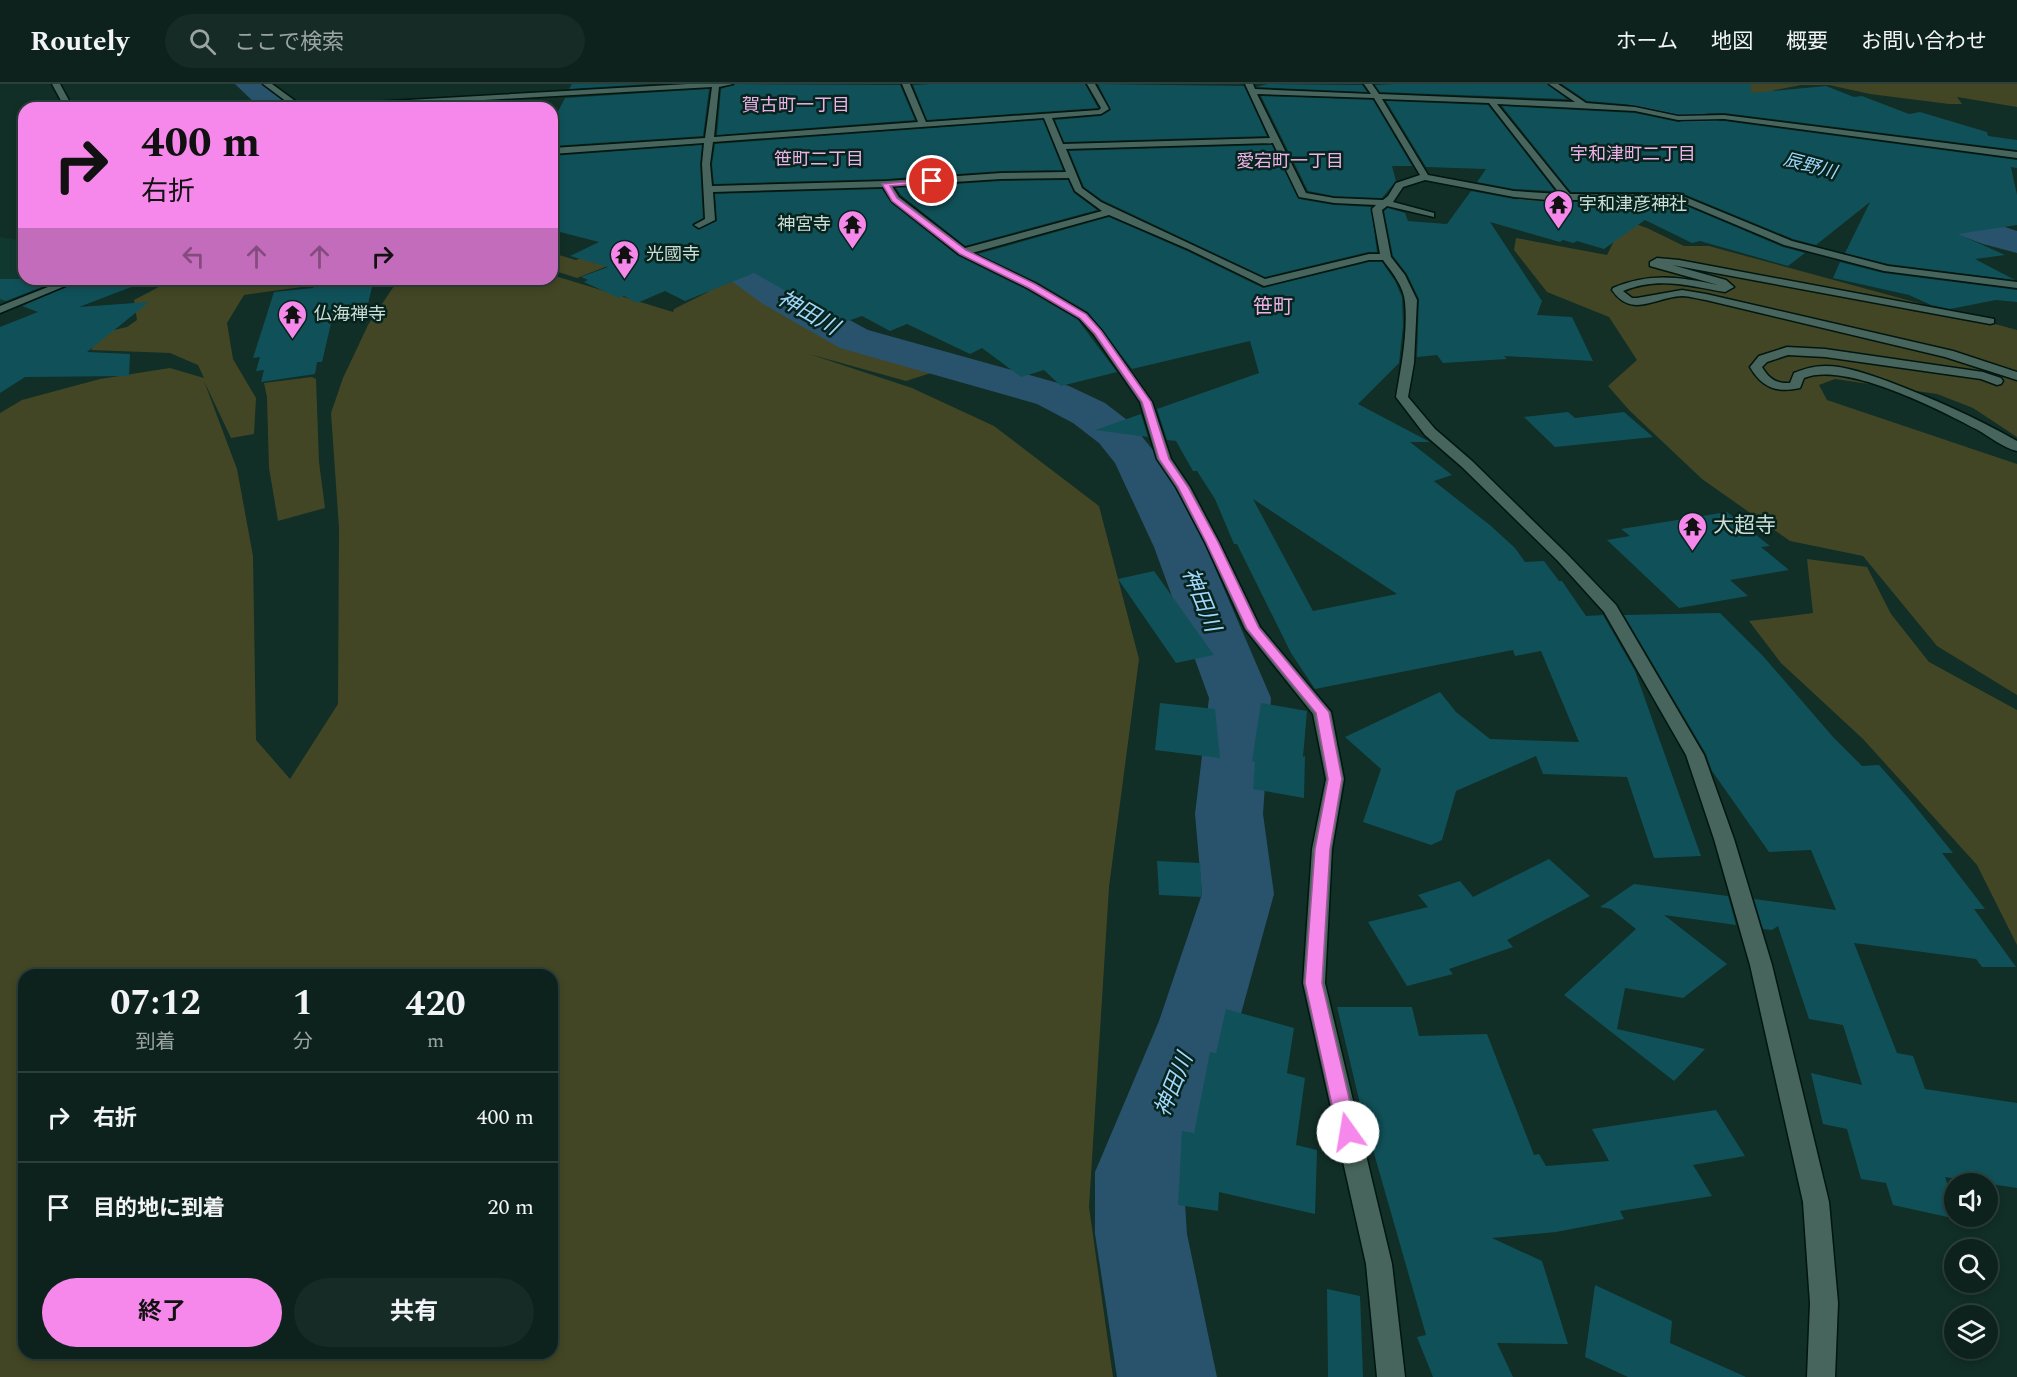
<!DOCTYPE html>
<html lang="ja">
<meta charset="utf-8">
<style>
:root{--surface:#0d221d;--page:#162a26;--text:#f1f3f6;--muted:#9aa4a4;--line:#2d3f3b;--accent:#f688ec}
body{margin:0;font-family:Spectral,"Noto Sans JP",serif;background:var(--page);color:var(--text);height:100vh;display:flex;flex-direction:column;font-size:22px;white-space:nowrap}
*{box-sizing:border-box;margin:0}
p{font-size:20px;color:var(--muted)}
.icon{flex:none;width:33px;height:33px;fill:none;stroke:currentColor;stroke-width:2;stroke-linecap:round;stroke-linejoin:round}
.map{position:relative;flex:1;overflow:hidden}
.sheet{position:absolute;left:18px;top:885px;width:540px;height:390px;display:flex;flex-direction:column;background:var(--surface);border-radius:18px;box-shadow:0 3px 9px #0003,0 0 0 2px var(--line)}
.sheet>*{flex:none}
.guide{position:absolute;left:18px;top:18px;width:540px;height:183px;border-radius:18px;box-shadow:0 3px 9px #0003,0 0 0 2px var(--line);background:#f688ec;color:#111;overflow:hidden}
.controls{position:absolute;left:1944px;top:1089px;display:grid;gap:12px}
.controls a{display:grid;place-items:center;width:54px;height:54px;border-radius:50%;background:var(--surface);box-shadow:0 3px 9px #0003,0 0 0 2px var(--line);font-size:30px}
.pin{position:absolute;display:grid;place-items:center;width:51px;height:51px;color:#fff;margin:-26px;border:3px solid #fff;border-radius:50%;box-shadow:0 2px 6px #0007}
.me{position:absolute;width:66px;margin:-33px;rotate:347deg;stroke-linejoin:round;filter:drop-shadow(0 0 4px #0008)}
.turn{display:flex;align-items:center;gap:21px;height:126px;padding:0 24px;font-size:27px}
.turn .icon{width:78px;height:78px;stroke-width:2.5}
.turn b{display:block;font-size:42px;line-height:51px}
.lanes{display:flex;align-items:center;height:57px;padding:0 24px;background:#0003;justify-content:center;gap:30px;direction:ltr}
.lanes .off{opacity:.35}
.eta{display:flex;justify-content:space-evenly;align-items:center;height:102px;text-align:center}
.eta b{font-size:36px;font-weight:700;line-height:42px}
.primary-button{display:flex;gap:12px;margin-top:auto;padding:12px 24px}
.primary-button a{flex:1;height:69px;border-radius:36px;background:var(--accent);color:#111;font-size:24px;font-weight:700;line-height:69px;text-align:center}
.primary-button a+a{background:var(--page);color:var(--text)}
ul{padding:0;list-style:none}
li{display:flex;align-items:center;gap:18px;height:90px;padding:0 24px;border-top:2px solid var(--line)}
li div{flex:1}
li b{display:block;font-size:22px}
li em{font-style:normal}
header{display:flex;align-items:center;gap:36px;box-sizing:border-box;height:84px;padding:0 30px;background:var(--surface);border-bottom:2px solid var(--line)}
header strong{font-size:28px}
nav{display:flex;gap:33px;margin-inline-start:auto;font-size:21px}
.search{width:420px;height:54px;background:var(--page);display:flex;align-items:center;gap:15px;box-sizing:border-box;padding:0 21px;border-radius:33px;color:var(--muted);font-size:22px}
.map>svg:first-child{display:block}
.built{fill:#11382f}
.green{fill:#434624;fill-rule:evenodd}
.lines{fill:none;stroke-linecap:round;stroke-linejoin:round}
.river{fill:#29536c;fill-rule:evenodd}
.building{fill:#105159;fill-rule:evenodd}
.street-casing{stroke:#001610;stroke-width:3}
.street{fill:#47655c;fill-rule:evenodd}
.route{fill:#f688ec;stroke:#a05899;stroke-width:1.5}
.labels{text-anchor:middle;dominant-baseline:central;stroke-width:5;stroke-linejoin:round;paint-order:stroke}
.far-neighbourhood-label{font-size:18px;fill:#efb1e7;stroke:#06241d}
.far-water-label{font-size:18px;font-style:italic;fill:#a1d7fb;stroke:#06241d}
.far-poi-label{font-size:18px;fill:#ccdcd7;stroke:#06241d;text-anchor:start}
.far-quarter-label{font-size:20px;fill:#efb1e7;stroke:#06241d}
.poi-label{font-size:21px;fill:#ccdcd7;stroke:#06241d;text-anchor:start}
.water-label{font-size:22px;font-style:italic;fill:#a1d7fb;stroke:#06241d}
</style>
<header>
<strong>Routely</strong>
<div class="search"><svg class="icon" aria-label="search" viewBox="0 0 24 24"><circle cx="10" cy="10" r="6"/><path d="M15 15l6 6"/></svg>ここで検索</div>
<nav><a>ホーム</a><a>地図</a><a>概要</a><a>お問い合わせ</a></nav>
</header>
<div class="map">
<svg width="2017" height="1293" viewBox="0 0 2017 1293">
<rect width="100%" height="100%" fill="#112e27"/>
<polygon class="built" points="0,153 24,157 24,195 32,205 0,220"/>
<g class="green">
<polygon points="1733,0 2017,0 2017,23 1957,13 1962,20 1949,20 1870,10 1829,1 1801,1 1775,6 1735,24"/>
<polygon points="1518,112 1565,116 1647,144 1684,162 1709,162 2017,246 2017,353 1973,324 1937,310 1835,295 1819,301 1827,316 2017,380 2017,611 1937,562 1863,472 1790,457 1702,395 1629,326 1608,302 1637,276 1609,233 1547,208 1514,166 1516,154 1607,171 1615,155 1519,121"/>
<polygon points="619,156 610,181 577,194 552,186 552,169 576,176"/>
<path d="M723,188L805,241L934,288L906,297L809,270L912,304L994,342L1099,422L1139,575L1109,803L1089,1123L1113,1293H0V329L22,316L100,295L170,284L204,294L198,281L170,269L91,266L101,249L127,243L137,236L134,216L174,195H313L309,202L244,211L227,239L233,275L256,314L254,350L231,354L204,297L237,385L253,472L256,656L290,695L338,620L339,444L331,329L343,294L368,241L398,196L552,195V191L673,228L674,225L708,208ZM24,891H552V1269H24Z"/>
<polygon points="312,293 316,295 319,378 325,424 278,437 269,384 267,313 264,299"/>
<polygon points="1807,475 1867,483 1891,530 1929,578 2017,626 2017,861 1977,781 1863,655 1781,579 1749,537 1813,529"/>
</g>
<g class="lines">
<g class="river">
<polygon points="235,0 264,0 291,24 260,24"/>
<path d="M1591,0H1628L1668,16L1697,24L1748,53L1790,68L1794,75L1790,82C1754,91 1709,49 1677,36C1669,32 1659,31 1650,28C1631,22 1613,13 1595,6Z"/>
<polygon points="1905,98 1924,104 1975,133 2017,147 2017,169 1983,160 1951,148 1893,115 1889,108 1893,101"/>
<polygon points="552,108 707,148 791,204 868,246 1069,302 1105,319 1131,339 1161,376 1206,463 1271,614 1263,730 1274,810 1239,937 1183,1088 1187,1150 1217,1293 1117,1293 1095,1150 1095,1088 1159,937 1202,810 1195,730 1209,614 1154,463 1115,379 1099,359 1073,339 1037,320 840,264 763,220 683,162 552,128"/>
</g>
</g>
<g class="building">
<polygon points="572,0 648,0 569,5"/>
<polygon points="735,0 900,1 915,36 717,51 721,5"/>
<polygon points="931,0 1085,0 1098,24 927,36 913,1"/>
<polygon points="1098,0 1244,2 1267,52 1064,58 1055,36 1101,32 1111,26"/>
<polygon points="1268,0 1362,1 1367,8 1256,3"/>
<polygon points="1393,0 1547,0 1567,15 1380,8 1375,1"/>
<polygon points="1562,0 1751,0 1751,9 1826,2 1854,13 1862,12 1909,30 1920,28 1987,48 1988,52 2017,56 2017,66 1724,29 1678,30 1635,21 1587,17"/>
<polygon points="709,5 703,52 552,62 552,39 565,14"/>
<polygon points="1261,12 1373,16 1412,82 1392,82 1396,97 1382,114 1334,112 1308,107"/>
<polygon points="1386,17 1488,21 1555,107 1514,105 1477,98 1486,85 1426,83"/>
<polygon points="1502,22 1635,29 1678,38 1724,37 2017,76 2017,84 2011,83 2017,111 2017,141 1958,150 2005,171 1975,175 2015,196 1888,180 1845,169 1870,118 1816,161 1793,155 1679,108 1571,108"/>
<polygon points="1043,36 1063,86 1001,87 886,95 714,100 712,80 715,60"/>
<polygon points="702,61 700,80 703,134 692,140 698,146 717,137 715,110 882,105 891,119 958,172 1027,206 1078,236 1117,288 1061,302 1044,286 1021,293 982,264 970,270 907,240 890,247 862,232 842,239 754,189 685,217 665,207 637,219 624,212 619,214 584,198 588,196 581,193 608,183 570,172 599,158 552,146 552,72"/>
<polygon points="1272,61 1299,115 1334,121 1371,123 1377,168 1368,168 1265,193 1102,116 1084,103 1069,67"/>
<polygon points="1068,96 1074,109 1097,126 965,162 901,111 896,104 1001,97"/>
<polygon points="1471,107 1514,115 1548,118 1677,118 1783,163 1805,169 1788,182 1700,157 1692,159 1645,136 1604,165 1577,157 1573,159 1563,156 1560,158 1490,138 1542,217 1537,231 1572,233 1593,277 1504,272 1507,275 1443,279 1437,271 1417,273 1419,215 1407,190 1393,172 1384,127 1388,124 1405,129 1408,137 1447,140"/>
<path d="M1109,133L1187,167L1263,204L1369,178H1382L1395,197L1402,213L1403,242L1399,279L1358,320L1430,358H1410L1452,391L1434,397L1491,442L1515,464L1525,478L1544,477L1559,497H1562L1586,532L1603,531L1635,587L1701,772L1654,774L1627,693L1543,690L1536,672L1456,707L1442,756L1431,761L1363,738L1381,685L1345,653L1440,608L1456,628L1490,655L1579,658L1541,567L1515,572L1513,566L1315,605L1291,569L1237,460H1234L1215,415L1197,387H1193L1176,357L1167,356L1157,325L1259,289L1250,257L1132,285L1088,228L1037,198L978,170ZM1253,415L1397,510L1313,527Z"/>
<polygon points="1840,178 1883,189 2017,206 2017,218 1996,216 1950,225 1931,221 1909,211 1833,194"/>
<polygon points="0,195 62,195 6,217 0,215"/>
<polygon points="84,195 146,195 147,197 79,223 149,218 87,268 130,270 129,292 25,293 0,309 0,243 38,228 22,222"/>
<polygon points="316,195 374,195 365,232 332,235 322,278 317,278 315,290 261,298 264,286 256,287 260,273 253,274 274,208 313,204"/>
<polygon points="1568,328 1575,334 1624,328 1653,353 1555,363 1524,333"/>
<polygon points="1141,330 1148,353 1095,346"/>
<polygon points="1727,428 1770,462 1761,463 1789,486 1730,496 1748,512 1679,524 1607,456 1630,452 1621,445"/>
<polygon points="1154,487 1214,571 1176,579 1118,495"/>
<polygon points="1720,529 1763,572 1833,653 1862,682 1879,681 1910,716 1953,769 1942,769 1985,825 1974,825 2016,883 1982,883 1976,875 1854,859 1897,969 1913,972 1925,1005 2017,1019 2017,1104 1945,1093 1954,1119 1954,1132 1959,1132 1961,1136 1893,1121 1886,1099 1861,1095 1847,1045 1823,1040 1811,989 1862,1001 1843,941 1809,935 1778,842 1772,846 1763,845 1754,815 1836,826 1811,766 1769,768 1712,687 1706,670 1624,531"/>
<polygon points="1160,619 1215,625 1220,674 1155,666"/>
<polygon points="1261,619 1307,627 1303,673 1305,672 1304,714 1253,705 1255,678 1252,677"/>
<polygon points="1549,775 1590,812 1507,856 1513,863 1449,885 1453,890 1407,902 1368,838 1428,823 1418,811 1460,797 1473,813"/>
<polygon points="1157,777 1200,779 1202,813 1159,811"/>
<polygon points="1634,800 1728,812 1736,841 1664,831 1727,880 1683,914 1625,904 1617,945 1705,965 1674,997 1564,911 1636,845 1611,825 1600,823"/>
<polygon points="1337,923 1412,923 1419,952 1487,950 1534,1071 1539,1070 1546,1082 1609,1077 1592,1045 1716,1026 1745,1072 1693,1081 1712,1112 1620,1127 1624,1135 1556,1148 1492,1154 1542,1177 1568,1260 1497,1259 1513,1293 1433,1293 1417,1253 1426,1251 1361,1024"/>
<polygon points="1226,925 1294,944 1287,989 1305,994 1296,1061 1317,1066 1315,1130 1219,1108 1218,1127 1178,1121 1182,1047 1194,1049 1210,968 1216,969"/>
<polygon points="1595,1201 1672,1237 1670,1259 1746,1293 1628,1293 1585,1273"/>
<polygon points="1327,1205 1360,1212 1363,1293 1328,1293"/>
</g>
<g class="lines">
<defs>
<g id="street">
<polygon points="52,0 60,0 73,24 65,24"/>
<path d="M263,0H272L302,22L688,0H733L719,3L714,53L918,38L902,0H910L926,38L1099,26L1101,24L1087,0H1095L1109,25L1101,30L1052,34L1063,60L1270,54L1245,0H1253L1255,5L1371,10L1364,0H1372L1379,10L1575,18L1549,0H1558L1586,19L1635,23L1678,32L1724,31L2017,68V74L1724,35L1678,36L1635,27L1497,20L1570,110H1678L1792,157L1888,182L2017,198V204L1884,187L1784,161L1677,116H1548L1514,113L1425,96L1403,103L1393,118L1434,129V133L1387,122L1382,126L1391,173L1405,191L1417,216L1414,279L1408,313L1435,345L1472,377L1567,470L1616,521L1704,671L1734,755L1772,881L1829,1118L1838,1219L1835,1293H1807L1810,1219L1803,1118L1750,881L1714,755L1686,671L1604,528L1557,476L1462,383L1425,351L1396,313C1401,283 1408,249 1405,218C1404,203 1392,188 1383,176H1369L1264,202L1188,165L1109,131L972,169L1036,200L1087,230L1102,247L1152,318L1171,375L1190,403L1219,458L1260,543L1331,628L1344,695L1332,765L1325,899L1392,1180L1405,1293H1377L1366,1180L1303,899L1312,765L1326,695L1313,630L1245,545L1205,458L1176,403L1157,375L1140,318L1094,251L1079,234L1028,204L959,170L892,117L883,103L713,108L715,136L699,144L694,141L705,135L702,80L704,59L552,70V64L705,54L712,3L344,24H295ZM1257,10L1374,14L1420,91L1396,99L1388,112L1383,116L1334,114L1306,109ZM1382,15L1489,19L1560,110L1514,107L1428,91ZM1044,34L1066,88L1001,89L886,97L712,102L710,80L713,58ZM1273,59L1299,113L1334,119L1376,121L1372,125L1380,170H1369L1265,195L1101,118L1082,104L1066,65ZM1069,94L1075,107L1102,127L965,164L899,113L892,102L1001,95Z"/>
<path d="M1657,174L1679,176L1994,235V239L1990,240L1672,181L1726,196L1734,203L1725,208C1690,202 1658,192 1623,207L1632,214H1637L1682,206L1706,210L1953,267L2017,288V296L1945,273L1706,216C1698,215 1690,212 1682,212C1655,213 1632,235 1612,206L1613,204C1650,188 1680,193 1718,201L1650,182V178Z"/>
<polygon points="68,195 82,195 0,229 0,222"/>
<path d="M1787,263L1825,265L1983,288L2001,294L2003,297L2001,300L1997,301L1981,295L1825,273L1788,271L1767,278L1762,283C1769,295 1777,300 1790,299L1794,289C1804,285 1813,282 1825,282C1846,282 1867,290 1887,297C1932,314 1975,333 2017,357V367C2003,364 1989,352 1976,345C1938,325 1845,277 1804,294L1800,304C1777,309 1762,304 1750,283L1759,272Z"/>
</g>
</defs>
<use href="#street" class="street-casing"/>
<use href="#street" class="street"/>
</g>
<polygon class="route" points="934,95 932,99 890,102 897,114 966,166 1035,200 1086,230 1101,247 1151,318 1169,375 1188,403 1218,458 1259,544 1329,628 1342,695 1330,765 1322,899 1357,1048 1354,1054 1348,1057 1341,1054 1338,1048 1305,899 1315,765 1328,695 1316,629 1247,545 1206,458 1178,403 1159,375 1142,318 1095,250 1080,234 1029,204 960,170 892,117 882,100"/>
<defs>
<symbol id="temple-pin" viewBox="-11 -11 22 30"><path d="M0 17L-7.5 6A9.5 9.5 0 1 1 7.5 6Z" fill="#f688ec" stroke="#06241d"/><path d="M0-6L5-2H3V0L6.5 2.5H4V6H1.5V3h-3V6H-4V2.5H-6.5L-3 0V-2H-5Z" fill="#111"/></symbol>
</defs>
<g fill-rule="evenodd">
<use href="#temple-pin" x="1542" y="104" width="33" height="45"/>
<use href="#temple-pin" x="836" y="124" width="33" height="45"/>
<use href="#temple-pin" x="608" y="154" width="33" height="45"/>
<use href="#temple-pin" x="276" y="214" width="33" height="45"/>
<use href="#temple-pin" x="1676" y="426" width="33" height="45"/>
</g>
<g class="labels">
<g class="far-neighbourhood-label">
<text x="796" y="21">賀古町一丁目</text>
<text x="1633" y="70">宇和津町二丁目</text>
<text x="819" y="75">笹町二丁目</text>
<text x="1290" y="77">愛宕町一丁目</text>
</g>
<g class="far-water-label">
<text transform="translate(1810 82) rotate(15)">辰野川</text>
</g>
<g class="far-poi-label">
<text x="1579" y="120">宇和津彦神社</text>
<text x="831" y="140" text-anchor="end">神宮寺</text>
<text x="646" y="170">光國寺</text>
<text x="314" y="230">仏海禅寺</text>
</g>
<g class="far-quarter-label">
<text x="1273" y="223">笹町</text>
</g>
<g class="poi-label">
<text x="1713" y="442">大超寺</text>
</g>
<g class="water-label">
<text transform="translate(808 229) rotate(30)">神田川</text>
<text transform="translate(1201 516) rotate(68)">神田川</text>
<text transform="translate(1174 1001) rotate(-68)">神田川</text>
</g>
</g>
</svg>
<div class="controls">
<a><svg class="icon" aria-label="sound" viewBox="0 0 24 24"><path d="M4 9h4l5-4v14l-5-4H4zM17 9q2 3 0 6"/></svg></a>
<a><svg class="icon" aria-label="search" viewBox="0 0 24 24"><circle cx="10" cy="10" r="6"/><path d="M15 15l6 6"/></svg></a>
<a><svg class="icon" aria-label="layers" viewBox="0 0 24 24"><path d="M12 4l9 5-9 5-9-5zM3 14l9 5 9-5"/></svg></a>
</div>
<div class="pin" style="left:932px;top:97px;background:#d93025"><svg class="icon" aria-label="arrive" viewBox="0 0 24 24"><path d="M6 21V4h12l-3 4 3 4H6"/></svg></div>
<svg class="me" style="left:1348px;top:1048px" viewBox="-20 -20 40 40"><circle r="19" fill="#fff"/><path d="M0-13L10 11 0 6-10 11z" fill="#f688ec"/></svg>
<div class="guide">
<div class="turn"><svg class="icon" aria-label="right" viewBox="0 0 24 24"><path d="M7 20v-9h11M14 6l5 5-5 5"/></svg><div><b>400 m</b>右折</div></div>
<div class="lanes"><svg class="icon off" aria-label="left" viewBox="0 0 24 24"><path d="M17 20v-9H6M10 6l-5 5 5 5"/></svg><svg class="icon off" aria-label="ahead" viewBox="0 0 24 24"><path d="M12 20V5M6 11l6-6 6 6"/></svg><svg class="icon off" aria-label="ahead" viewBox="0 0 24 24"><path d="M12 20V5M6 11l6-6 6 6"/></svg><svg class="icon" aria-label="right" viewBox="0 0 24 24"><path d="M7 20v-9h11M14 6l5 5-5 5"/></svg></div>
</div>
<section class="sheet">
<div class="eta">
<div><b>07:12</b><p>到着</p></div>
<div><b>1</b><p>分</p></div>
<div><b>420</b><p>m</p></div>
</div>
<ul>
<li><svg class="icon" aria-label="right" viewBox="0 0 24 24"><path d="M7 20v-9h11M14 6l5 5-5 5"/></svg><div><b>右折</b></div><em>400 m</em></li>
<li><svg class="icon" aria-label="arrive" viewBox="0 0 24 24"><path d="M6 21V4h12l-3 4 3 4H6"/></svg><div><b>目的地に到着</b></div><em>20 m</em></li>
</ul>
<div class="primary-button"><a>終了</a><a>共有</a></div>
</section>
</div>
